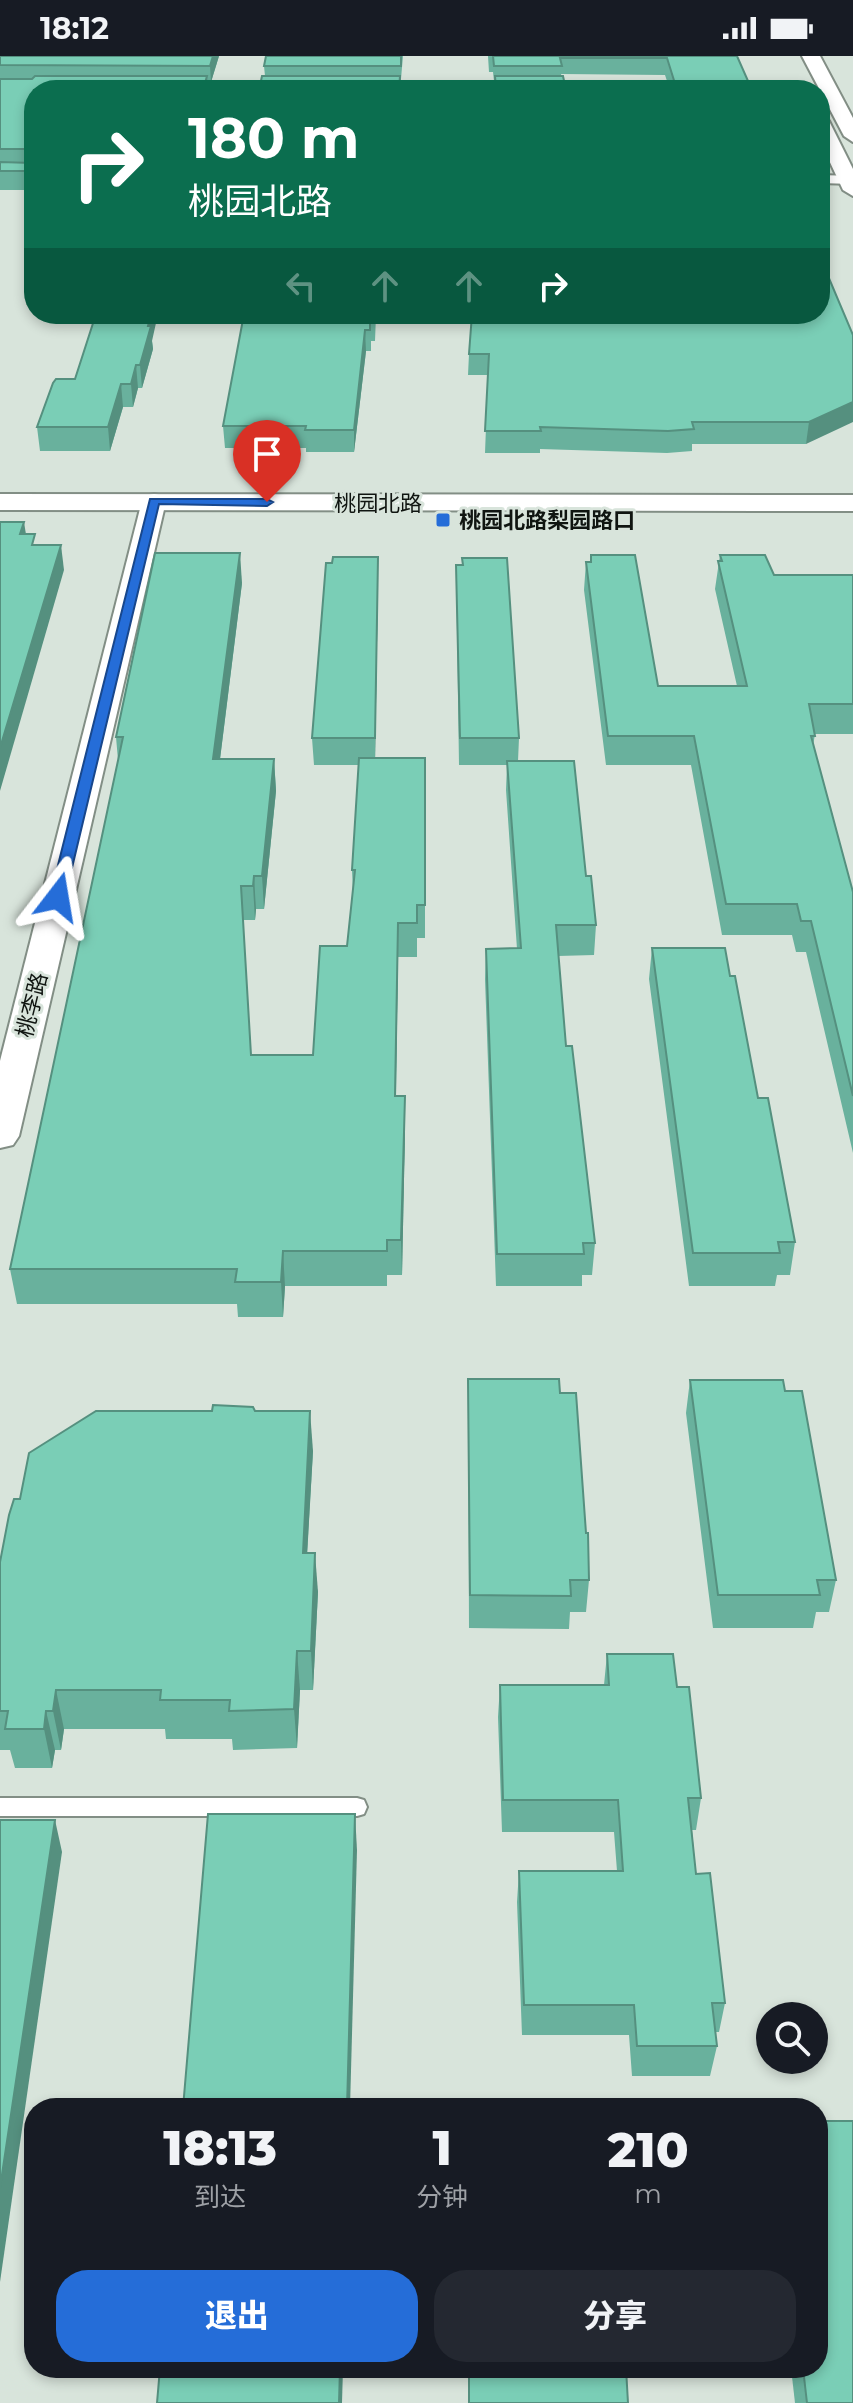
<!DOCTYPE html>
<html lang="zh">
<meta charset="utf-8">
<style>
:root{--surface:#171b24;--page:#242831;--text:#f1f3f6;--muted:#9ea1a6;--accent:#256dd8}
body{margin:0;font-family:Montserrat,"Noto Sans SC",sans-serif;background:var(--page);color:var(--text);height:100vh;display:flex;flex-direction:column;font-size:30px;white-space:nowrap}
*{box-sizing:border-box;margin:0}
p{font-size:26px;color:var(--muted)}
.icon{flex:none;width:44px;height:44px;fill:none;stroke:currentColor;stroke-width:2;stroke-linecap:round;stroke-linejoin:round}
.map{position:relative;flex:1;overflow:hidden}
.sheet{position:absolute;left:24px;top:2042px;width:804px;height:280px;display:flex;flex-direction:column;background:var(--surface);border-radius:32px;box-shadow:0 4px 12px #0003}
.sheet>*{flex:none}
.hud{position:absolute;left:24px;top:24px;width:806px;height:244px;border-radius:32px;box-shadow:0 4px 12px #0003;background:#0b6e4f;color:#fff;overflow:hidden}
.controls{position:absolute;left:756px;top:1946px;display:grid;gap:16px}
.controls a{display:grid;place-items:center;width:72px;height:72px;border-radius:50%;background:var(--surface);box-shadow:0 4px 12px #0003;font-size:40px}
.pin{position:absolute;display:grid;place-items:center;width:68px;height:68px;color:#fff;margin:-82px -34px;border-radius:50% 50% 50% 0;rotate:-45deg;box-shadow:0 0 8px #0007}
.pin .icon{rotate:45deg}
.me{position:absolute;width:88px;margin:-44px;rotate:14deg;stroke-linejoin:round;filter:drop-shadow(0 0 6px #0008)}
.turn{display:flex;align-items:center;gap:28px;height:168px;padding:0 32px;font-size:36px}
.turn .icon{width:104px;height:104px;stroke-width:2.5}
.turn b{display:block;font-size:56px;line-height:68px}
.lanes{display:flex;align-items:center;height:76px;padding:0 32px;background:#0003;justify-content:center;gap:40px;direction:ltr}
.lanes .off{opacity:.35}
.eta{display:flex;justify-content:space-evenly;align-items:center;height:136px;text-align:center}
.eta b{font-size:48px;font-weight:800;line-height:56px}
.action{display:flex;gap:16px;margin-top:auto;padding:16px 32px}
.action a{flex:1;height:92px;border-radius:32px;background:var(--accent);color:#fff;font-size:32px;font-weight:800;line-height:92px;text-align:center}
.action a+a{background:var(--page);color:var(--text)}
.status{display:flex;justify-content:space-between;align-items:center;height:56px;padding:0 40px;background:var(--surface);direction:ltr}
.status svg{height:22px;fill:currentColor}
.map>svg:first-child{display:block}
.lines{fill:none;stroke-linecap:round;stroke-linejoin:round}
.service-casing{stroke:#828e85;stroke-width:4}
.minor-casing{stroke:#828e85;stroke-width:4}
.tertiary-casing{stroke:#828e85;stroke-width:4}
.secondary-casing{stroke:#828e85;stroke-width:4}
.service{fill:#fff;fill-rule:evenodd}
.minor{fill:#fff;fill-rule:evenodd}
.tertiary{fill:#fff;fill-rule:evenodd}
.secondary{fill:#fff;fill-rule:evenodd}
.wall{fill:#69b19d}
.shaded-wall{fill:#55907f}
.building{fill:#7aceb6;stroke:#55907f;stroke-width:2}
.route{fill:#256dd8;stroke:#18478c;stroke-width:2}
.poi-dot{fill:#256dd8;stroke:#d8e4db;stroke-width:3}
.labels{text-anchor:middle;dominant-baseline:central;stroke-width:6;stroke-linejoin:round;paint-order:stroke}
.far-street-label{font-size:22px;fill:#101511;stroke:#d8e4db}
.far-poi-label{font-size:22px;font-weight:bold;fill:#101511;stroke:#d8e4db;text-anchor:start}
</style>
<div class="status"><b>18:12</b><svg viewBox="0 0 49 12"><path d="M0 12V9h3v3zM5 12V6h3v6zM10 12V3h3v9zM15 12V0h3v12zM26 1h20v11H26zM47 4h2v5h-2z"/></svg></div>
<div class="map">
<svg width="853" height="2347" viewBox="0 0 853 2347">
<rect width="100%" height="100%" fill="#d8e4db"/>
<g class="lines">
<defs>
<polygon id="service" points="0,1742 357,1742 364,1744 367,1751 364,1758 357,1760 0,1760"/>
<g id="minor">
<polygon points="165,29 303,29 309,33 159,34"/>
<polygon points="357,29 661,30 667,34 351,34"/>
<polygon points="820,119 853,120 853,128 820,127"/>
</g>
<polygon id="tertiary" points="154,438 163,440 166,445 19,1080 13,1089 0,1092 0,1005 142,445 145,440"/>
<g id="secondary">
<polygon points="802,0 820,0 853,62 853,86 844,80"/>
<polygon points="820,59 829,65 853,113 853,140 843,134 820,85"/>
<polygon points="0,438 853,439 853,455 0,454"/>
</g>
</defs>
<use href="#service" class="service-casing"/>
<use href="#minor" class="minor-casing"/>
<use href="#tertiary" class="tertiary-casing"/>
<use href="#secondary" class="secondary-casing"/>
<use href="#service" class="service"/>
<use href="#minor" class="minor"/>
<use href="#tertiary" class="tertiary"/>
<use href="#secondary" class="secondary"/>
</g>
<g class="wall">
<polygon points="0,0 219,0 211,26 34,34 34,134 0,134"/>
<polygon points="403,0 400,34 259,34 265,20 264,10"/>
<polygon points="488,0 737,0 752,34 670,34 665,19 561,18 566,34 495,34 493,16 489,16"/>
<polygon points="244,258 820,258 853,279 806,388 692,388 692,395 667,397 540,393 540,397 485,397 488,319 468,319 469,298 472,259 376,259 375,285 371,285 371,295 366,295 354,396 306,396 306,392 225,392 223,370"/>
<polygon points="152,285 153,293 142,332 138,332 133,351 123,351 110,395 40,395 37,371 75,323"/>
<polygon points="591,499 658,630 737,630 715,533 720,499 774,519 853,519 853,678 815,678 813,690 853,836 853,1097 806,896 796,896 792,879 722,879 691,709 606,709 584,534 586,506 590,506"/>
<polygon points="456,509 519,682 518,705 586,820 596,869 594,899 558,900 566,990 595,1187 592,1219 582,1219 582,1230 496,1230 485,923 486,893 517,893 506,734 507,709 459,709"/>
<polygon points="242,527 220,703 274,703 276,735 264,853 256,853 255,864 243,864 251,999 313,999 347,890 353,836 352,814 359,709 314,709 312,682 378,527 375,702 425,702 425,882 417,882 417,901 398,901 396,1040 405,1075 402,1219 387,1219 387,1230 285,1230 283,1261 238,1261 237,1248 17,1248 10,1213 118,704 116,681"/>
<polygon points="652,892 730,920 758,1042 795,1186 790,1219 777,1219 775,1230 689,1230 649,923"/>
<polygon points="468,1323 560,1337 589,1524 586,1556 570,1556 569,1573 469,1572"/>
<polygon points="690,1324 785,1335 836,1524 829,1556 816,1556 813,1572 713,1572 686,1357"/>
<polygon points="255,1355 313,1395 307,1497 318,1536 313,1634 300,1634 297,1692 233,1694 232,1683 166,1683 165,1673 64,1673 61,1694 55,1694 52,1712 15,1712 10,1694 0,1694 0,1506 20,1443"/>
<polygon points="607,1598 677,1631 701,1742 696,1774 692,1774 696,1818 725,1947 719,1976 715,1976 717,1990 710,2020 632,2020 629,1979 522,1979 517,1846 519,1815 617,1815 614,1776 502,1776 498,1661 500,1629 604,1629"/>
<polygon points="468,2312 626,2312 628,2347 468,2347"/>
<polygon points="791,2312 818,2312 853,2347 795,2347"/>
</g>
<g class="shaded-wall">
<polygon points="213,0 219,0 211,26 210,10"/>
<polygon points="207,20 208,34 203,34"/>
<polygon points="151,258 158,258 152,285 153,293 142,332 140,309"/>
<polygon points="365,274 366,295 354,396 354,374"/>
<polygon points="136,309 138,332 133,351 131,328"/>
<polygon points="121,328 123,351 110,395 108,371"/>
<polygon points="853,346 853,366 806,388 809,366"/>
<polygon points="24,466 28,491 20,478"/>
<polygon points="61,489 64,514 0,735 0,692"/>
<polygon points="240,497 242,527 216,735 213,703"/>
<polygon points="378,501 378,527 375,709 375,682"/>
<polygon points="274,703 276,735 264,853 262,820"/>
<polygon points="254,820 256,853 255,864 253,830"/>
<polygon points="398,867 398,901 395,1075 395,1040"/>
<polygon points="405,1040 405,1075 402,1219 401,1184"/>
<polygon points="283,1195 285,1230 283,1261 281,1226"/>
<polygon points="310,1355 313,1395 305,1536 303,1497"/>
<polygon points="315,1497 318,1536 313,1634 311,1595"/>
<polygon points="297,1595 300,1634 297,1692 294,1653"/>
<polygon points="56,1634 64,1673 61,1694 53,1655"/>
<polygon points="46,1655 55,1694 52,1712 44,1673"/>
<polygon points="355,1758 357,1794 350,2052 347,2052"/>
<polygon points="55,1764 62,1796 0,2226 0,2132"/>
<polygon points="340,2312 343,2312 342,2347 339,2347"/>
</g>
<g class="building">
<polygon points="0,0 213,0 210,10 0,9"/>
<polygon points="266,0 401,0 401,10 264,10"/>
<polygon points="493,0 737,0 752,34 677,34 667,2 560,2 562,10 494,10"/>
<polygon points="35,20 207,20 203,34 34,34 34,95 32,93 0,93 0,23 32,23"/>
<polygon points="262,20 400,20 399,34 259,34"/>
<polygon points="495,20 563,20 566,34 496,34"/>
<polygon points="34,99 34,115 0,115 0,106 32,107"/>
<polygon points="820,201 853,279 853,346 809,366 692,366 694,373 668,375 540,371 541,375 485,375 489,298 469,298 472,258 820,258"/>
<polygon points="96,258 151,258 148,270 151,270 140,309 136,309 131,328 121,328 108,371 37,371 53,327 56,323 75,323"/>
<polygon points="244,258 375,258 374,264 370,264 370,274 365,274 354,374 305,374 306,370 223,370"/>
<polygon points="0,466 24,466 20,478 35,478 32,489 61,489 0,692"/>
<polygon points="155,497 240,497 213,703 274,703 262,820 254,820 253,830 241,830 251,999 313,999 320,890 347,890 355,814 352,814 359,702 425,702 425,849 417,849 417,867 398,867 395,1040 405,1040 401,1184 387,1184 387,1195 283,1195 281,1226 235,1226 237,1213 10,1213 123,681 116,681"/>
<polygon points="591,499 635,499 658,630 747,630 718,505 722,505 720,499 765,499 774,519 853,519 853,648 809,648 815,680 811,680 853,836 853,1040 811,865 801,865 797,848 726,848 694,680 608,680 586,506 591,506"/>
<polygon points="333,501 378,501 375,682 312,682 326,507 332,507"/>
<polygon points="462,502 507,502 519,682 460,682 456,509 463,509"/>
<polygon points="507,705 574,705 586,820 591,820 596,869 556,869 566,990 572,990 595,1187 583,1187 584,1198 497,1198 486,893 521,892"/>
<polygon points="652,892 725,892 730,920 735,920 758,1042 768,1042 795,1186 778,1186 780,1197 693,1197"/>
<polygon points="468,1323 559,1323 560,1337 576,1337 586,1477 588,1477 589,1524 570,1524 571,1540 470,1539"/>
<polygon points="690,1324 783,1324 785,1335 802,1335 836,1524 817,1524 820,1539 718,1539"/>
<polygon points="213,1349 253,1351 255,1355 310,1355 303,1497 315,1497 311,1595 297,1595 294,1653 229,1655 230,1644 160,1644 161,1634 56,1634 53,1655 46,1655 44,1673 5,1673 8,1655 0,1655 0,1506 9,1459 14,1443 20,1443 29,1397 96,1355 212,1355"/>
<polygon points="607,1598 673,1598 677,1631 689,1631 701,1742 688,1742 696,1818 710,1817 725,1947 712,1947 717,1990 637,1990 634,1949 524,1949 519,1815 623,1815 618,1744 503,1744 500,1629 609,1629"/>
<polygon points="208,1758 355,1758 347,2052 183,2052"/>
<polygon points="0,1764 55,1764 0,2132"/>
<polygon points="818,2065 853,2065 853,2347 807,2347 803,2312 818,2312"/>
<polygon points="160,2312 340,2312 339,2347 157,2347"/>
<polygon points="469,2312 626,2312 628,2347 469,2347"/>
</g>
<polygon class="route" points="150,443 267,443 273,446 267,450 159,448 65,841 58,845 50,841"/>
<rect class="poi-dot" x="435" y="456" width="16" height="16" rx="4"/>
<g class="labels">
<g class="far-street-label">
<text x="378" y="447">桃园北路</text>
<text transform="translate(32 949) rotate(-76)">桃李路</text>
</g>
<g class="far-poi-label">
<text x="459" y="464">桃园北路梨园路口</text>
</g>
</g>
</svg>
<div class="controls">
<a><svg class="icon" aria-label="search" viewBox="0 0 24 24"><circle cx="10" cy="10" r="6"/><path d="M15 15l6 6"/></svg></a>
</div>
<div class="pin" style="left:267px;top:446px;background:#d93025"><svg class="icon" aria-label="arrive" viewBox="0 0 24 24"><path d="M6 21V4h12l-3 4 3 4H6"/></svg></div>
<svg class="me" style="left:58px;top:841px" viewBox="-20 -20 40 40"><path d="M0-17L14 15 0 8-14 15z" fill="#256dd8" stroke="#fff" stroke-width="4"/></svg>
<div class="hud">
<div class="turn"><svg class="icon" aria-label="right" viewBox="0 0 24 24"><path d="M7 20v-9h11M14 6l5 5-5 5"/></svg><div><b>180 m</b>桃园北路</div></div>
<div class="lanes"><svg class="icon off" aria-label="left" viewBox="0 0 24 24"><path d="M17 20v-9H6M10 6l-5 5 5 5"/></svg><svg class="icon off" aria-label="ahead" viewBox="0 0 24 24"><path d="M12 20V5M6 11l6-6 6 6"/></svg><svg class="icon off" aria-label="ahead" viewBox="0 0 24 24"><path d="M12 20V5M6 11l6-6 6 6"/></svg><svg class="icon" aria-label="right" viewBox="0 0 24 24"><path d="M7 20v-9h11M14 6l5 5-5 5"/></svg></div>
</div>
<section class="sheet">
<div class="eta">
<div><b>18:13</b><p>到达</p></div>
<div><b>1</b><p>分钟</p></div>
<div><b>210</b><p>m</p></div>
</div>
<div class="action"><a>退出</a><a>分享</a></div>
</section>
</div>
